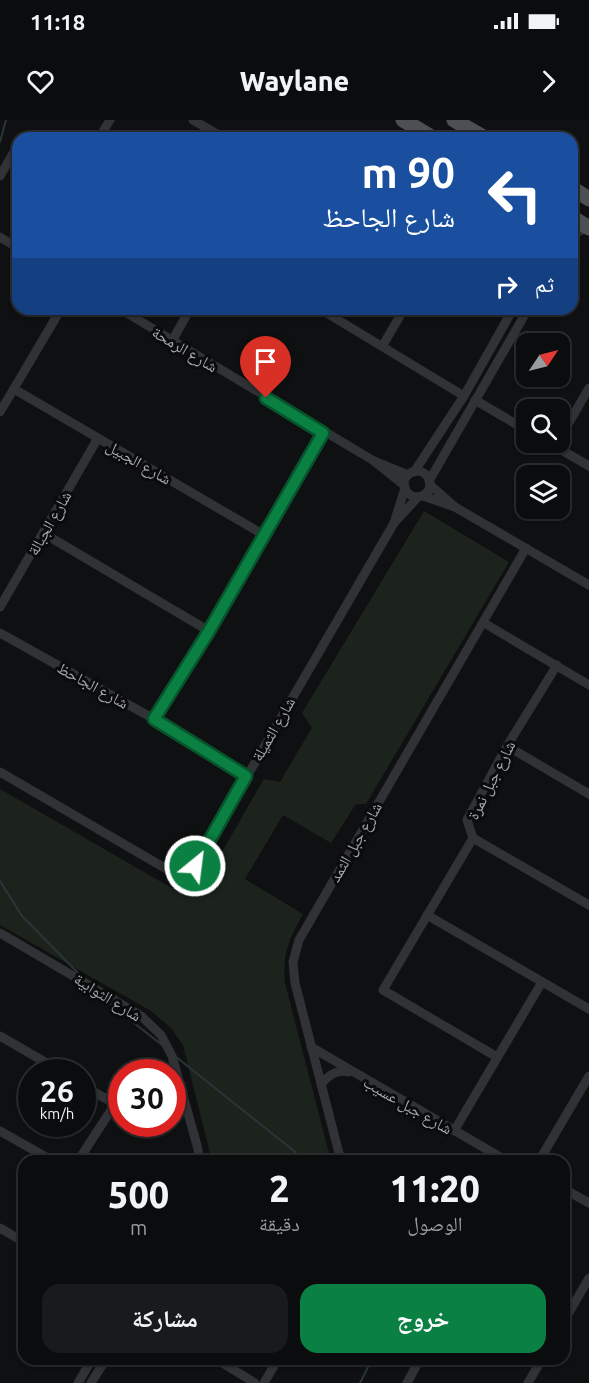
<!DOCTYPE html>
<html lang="ar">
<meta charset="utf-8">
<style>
:root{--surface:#0b0c0d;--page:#191a1b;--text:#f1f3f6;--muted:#9a9b9d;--line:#2b2c2e;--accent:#0b8043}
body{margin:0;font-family:Ubuntu,"Noto Naskh Arabic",sans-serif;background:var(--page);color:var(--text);direction:rtl;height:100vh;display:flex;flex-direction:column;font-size:22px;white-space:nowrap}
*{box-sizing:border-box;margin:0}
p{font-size:20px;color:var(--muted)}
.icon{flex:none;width:33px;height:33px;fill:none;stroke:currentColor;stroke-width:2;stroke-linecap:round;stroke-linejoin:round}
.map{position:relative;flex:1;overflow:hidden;direction:ltr}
.panel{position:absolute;left:18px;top:1035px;width:552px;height:210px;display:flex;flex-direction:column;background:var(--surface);border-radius:18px;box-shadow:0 2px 4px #0004,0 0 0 2px var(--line);direction:rtl}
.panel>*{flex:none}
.top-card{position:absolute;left:12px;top:12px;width:566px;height:183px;border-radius:18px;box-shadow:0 2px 4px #0004,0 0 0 2px var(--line);direction:rtl;background:#1a4fa0;color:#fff;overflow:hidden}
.needle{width:39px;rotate:55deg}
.buttons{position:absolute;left:516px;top:213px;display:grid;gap:12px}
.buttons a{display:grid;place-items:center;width:54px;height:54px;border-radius:12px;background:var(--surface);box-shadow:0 2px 4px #0004,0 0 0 2px var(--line);font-size:30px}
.speed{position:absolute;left:18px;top:939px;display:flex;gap:12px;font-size:30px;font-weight:700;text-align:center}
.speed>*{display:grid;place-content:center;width:78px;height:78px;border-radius:50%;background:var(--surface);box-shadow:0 2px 4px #0004,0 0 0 2px var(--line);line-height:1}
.speed small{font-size:15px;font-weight:400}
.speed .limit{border:9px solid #d22;background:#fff;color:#111}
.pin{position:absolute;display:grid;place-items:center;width:51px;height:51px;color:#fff;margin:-62px -26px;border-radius:50% 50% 50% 0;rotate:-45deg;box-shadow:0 0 6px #0007}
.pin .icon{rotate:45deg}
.me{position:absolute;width:66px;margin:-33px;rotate:29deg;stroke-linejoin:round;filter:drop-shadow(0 0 4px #0008)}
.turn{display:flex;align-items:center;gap:21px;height:126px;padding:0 24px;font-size:27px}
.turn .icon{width:78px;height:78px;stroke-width:2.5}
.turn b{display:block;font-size:42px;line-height:51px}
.then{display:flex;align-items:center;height:57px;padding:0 24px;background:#0003;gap:12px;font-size:22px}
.eta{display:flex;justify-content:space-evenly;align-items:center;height:102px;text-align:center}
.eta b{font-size:36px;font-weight:800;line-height:42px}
.button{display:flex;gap:12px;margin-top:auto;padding:12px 24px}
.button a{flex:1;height:69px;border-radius:18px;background:var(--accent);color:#fff;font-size:24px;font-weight:800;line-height:69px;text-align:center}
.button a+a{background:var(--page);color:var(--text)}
.status{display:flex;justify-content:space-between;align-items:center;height:42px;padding:0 30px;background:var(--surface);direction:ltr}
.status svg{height:16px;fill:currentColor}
header{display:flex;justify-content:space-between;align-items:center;height:78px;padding:0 24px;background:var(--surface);font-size:27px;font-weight:800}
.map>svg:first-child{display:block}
.green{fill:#1c231c}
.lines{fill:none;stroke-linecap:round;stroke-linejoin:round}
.stream{stroke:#293539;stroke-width:2}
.street{stroke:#303236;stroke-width:9}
.primary{stroke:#4c5055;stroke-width:15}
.route-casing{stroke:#07532c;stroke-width:15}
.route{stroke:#0b8043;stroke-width:10}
.labels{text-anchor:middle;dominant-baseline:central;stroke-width:6;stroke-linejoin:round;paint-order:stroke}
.street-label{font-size:16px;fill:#a0a9b2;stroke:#0b0b0c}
</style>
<div class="status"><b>11:18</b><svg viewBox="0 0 49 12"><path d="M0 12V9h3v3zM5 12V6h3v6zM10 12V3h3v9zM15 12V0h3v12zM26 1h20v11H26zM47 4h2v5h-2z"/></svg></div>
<header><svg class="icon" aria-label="forward" viewBox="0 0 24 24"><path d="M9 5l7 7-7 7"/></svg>Waylane<svg class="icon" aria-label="heart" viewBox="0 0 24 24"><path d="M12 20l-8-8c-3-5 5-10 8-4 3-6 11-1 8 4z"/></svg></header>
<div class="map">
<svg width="589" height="1263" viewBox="0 0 589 1263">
<rect width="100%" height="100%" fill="#0f1011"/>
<path class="green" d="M424,391L509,442L366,684H356L331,723L283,695L245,759L303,794C289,820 282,833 285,863L331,1041H212L183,925L171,908L151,891L0,805V669L177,771H192L205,761L264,659L280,662L312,608L302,593Z"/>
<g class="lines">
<g class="stream">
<polyline points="0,22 6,0"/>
<polyline points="0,761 22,796 82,857"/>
<polyline points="105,880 162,925"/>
<polyline points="175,936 294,1031 302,1041"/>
<polyline points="360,1263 372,1239"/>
</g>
<g class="street">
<polyline points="193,0 224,18"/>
<polyline points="99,18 110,0"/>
<polyline points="0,56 18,25"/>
<polyline points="572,115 588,107"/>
<polyline points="0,117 18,128"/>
<polyline points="120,189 374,341"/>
<polyline points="320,189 464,276"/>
<polyline points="172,221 190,189"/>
<polyline points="383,225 404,189"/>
<polyline points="14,269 264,415"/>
<polyline points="475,280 526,310"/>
<polyline points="0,292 61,189"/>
<polyline points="560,318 589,268"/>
<polyline points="548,322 589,346"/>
<circle cx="417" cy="364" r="13"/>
<polyline points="414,352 464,276 513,189"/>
<polyline points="429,361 528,189"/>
<polyline points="405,366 374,341 408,355"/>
<polyline points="405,368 394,403 418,377"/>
<polyline points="423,376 455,387 430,365"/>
<polyline points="455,387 589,465"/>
<polyline points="43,413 209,511"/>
<polyline points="0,487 98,318"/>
<polyline points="484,503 589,565"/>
<polyline points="0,513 154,599 246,656"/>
<polyline points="154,599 209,511 323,313"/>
<polyline points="507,626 589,674"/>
<polyline points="0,652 175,754 185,753 195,746 394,403"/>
<polyline points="473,718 589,785"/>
<polyline points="427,795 589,889"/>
<polyline points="0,813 141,896 161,915 172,936 198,1029 199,1041"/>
<polyline points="0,916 62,952"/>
<polyline points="311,927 507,1041"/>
<polyline points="497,937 383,870 473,718 467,700 507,626 557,545"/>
<path d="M321,964C329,955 337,949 349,952"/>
<polyline points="0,1011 53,1041"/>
<polyline points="454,1011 542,862"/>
<polyline points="78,1041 115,984 82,965"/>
<polyline points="341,1041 295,863 293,842 299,820 526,428"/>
<polyline points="539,1041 589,956"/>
<polyline points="564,1069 589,1083"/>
<polyline points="0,1108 24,1122"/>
<polyline points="564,1201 589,1158"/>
<polyline points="216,1239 255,1263"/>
<polyline points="78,1263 92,1239"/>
<polyline points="91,1263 106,1239"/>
<polyline points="264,1263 278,1239"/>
<polyline points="407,1263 420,1239"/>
<polyline points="528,1263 542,1239"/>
</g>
<g class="primary">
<polyline points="403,0 433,18"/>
<polyline points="454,0 485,18"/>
<polyline points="572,68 589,79"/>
<polyline points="572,97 589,108"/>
</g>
</g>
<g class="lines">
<defs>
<polyline id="route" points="195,746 246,656 154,599 209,511 323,313 266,278"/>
</defs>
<use href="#route" class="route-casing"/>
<use href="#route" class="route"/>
</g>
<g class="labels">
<g class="street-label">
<text transform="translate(185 229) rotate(31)">شارع الرمحة</text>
<text transform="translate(139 342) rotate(30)">شارع الجبيل</text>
<text transform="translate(49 403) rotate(-60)">شارع الجبالة</text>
<text transform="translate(93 565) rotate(29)">شارع الجاحظ</text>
<text transform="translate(273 609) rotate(-60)">شارع الثميلة</text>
<text transform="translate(491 660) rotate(-63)">شارع جبل نمرة</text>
<text transform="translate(355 722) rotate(-60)">شارع جبل الثمد</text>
<text transform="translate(108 877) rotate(32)">شارع الثوابية</text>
<text transform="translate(408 985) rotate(30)">شارع جبل عسيب</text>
</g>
</g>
</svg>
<div class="buttons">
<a><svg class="needle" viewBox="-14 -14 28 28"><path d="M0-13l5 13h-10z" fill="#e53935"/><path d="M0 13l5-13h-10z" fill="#9a9b9d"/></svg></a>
<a><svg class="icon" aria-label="search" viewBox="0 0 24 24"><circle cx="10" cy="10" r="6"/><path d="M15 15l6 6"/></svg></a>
<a><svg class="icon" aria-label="layers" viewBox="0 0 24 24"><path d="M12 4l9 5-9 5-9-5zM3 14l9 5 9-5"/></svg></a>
</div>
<div class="speed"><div>26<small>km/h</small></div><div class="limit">30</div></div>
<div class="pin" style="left:266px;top:278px;background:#d93025"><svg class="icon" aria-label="arrive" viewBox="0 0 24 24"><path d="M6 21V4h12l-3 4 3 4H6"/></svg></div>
<svg class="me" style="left:195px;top:746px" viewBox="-20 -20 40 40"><circle r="17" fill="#0b8043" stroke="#fff" stroke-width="3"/><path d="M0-11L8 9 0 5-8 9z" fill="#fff"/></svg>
<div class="top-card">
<div class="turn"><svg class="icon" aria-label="left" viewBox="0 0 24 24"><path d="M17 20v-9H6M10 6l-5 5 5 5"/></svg><div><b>90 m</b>شارع الجاحظ</div></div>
<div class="then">ثم<svg class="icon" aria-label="right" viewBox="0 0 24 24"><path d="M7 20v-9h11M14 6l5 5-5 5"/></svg></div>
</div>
<section class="panel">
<div class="eta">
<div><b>11:20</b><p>الوصول</p></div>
<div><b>2</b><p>دقيقة</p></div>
<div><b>500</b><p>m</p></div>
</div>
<div class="button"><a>خروج</a><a>مشاركة</a></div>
</section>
</div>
